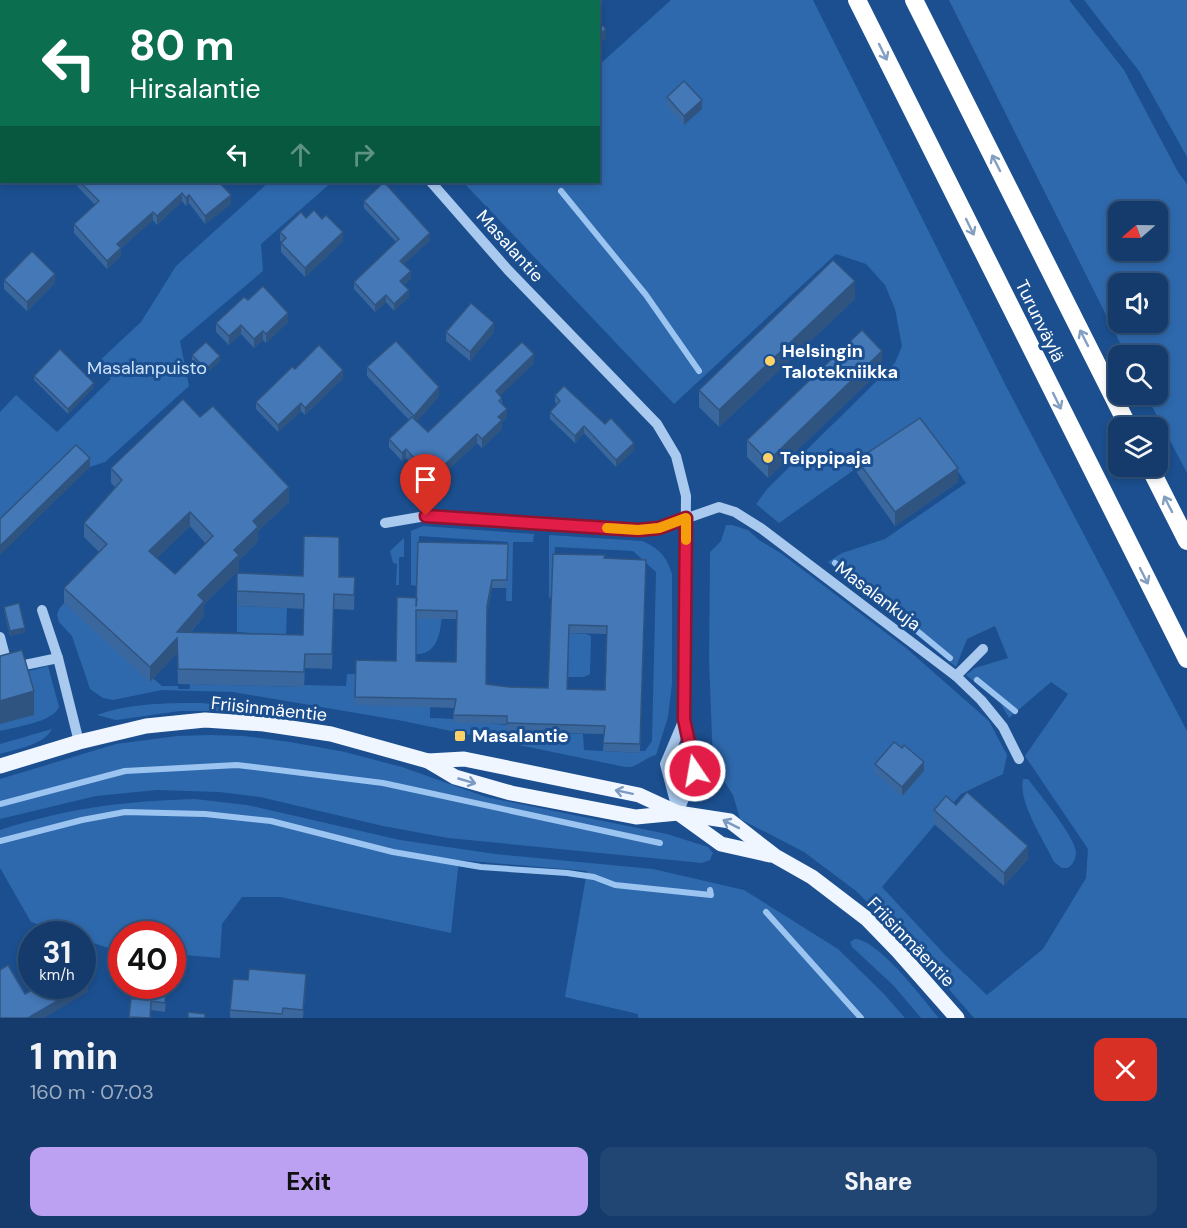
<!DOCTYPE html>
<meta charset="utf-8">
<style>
:root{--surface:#143b6b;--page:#214673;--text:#f1f3f6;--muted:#9dadc1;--line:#33557e;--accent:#bca0f2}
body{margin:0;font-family:"DM Sans",sans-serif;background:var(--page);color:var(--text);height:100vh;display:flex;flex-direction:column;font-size:22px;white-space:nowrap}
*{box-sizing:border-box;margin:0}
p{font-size:20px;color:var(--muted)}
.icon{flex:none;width:33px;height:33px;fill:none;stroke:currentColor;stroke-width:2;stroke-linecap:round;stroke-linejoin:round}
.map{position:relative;height:1018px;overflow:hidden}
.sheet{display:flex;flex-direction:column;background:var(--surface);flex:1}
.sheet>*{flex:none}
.top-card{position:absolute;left:0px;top:0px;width:600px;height:183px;box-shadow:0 3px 9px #0003,0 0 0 2px var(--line);background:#0b6e4f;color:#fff;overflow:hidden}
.needle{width:39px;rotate:250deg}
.tools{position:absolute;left:1108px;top:201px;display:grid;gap:12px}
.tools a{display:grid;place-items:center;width:60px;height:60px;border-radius:12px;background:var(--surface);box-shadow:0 3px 9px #0003,0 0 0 2px var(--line);font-size:30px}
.speed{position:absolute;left:18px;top:921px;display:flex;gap:12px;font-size:30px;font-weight:700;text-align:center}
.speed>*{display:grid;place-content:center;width:78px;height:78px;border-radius:50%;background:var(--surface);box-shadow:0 3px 9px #0003,0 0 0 2px var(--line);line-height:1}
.speed small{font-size:15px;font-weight:400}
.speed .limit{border:9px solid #d22;background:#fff;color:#111}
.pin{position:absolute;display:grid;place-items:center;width:51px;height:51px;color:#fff;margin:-62px -26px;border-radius:50% 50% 50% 0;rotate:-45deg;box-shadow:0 0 6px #0007}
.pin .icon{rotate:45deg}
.me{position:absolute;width:66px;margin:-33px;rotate:348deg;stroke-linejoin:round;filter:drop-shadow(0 0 4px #0008)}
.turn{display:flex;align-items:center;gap:21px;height:126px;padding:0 30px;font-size:27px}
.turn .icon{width:78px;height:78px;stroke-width:2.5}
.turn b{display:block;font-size:42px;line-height:51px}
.lanes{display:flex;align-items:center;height:57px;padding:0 30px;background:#0003;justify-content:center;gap:30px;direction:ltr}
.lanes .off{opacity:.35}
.round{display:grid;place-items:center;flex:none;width:63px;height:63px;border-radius:12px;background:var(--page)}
.summary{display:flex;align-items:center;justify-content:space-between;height:102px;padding:0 30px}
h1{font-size:36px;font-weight:800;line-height:45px}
.cta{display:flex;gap:12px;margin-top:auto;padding:12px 30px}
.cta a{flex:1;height:69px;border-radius:12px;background:var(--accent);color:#111;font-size:24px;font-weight:800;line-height:69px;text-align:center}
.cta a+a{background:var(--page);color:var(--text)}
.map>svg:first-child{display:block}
.green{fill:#2e69ad;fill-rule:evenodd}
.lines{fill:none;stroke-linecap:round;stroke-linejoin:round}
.stream{stroke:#9cc4f0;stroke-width:6}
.minor{stroke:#a9c9ee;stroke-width:10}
.major{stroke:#f0f6ff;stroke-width:15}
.highway{stroke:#fff;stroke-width:18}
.wall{fill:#3a679d;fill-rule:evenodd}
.shaded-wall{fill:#305480}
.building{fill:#4478b7;stroke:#305480;stroke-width:1.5;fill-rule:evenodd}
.oneway{stroke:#829ec1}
.oneway2{stroke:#7b9ac1}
.route-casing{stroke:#92132f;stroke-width:15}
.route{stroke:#e11d48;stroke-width:10}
.slow{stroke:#f59e0b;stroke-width:10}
.poi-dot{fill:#ffd166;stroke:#1b4f8f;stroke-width:2}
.labels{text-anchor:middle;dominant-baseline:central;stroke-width:6;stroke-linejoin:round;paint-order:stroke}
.street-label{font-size:18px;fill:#fff;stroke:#1b4f8f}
.poi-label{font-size:18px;font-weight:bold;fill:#fff;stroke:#1b4f8f;text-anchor:start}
.park-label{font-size:18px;fill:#cfe3fa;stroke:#1b4f8f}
</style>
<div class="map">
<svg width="1187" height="1018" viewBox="0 0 1187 1018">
<rect width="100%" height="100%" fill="#1b4f8f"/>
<g class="green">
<polygon points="671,0 813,0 1006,386 1187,731 1187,1018 974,1018 905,939 856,891 804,852 740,819 733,795 713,764 709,660 710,552 721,541 726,525 732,525 748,530 759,540 782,554 906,648 989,721 1007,755 1003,774 961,794 882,887 947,957 987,995 1043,949 1086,878 1088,849 1025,756 1068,694 1051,682 1009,718 1001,704 966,675 975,668 1008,658 995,626 967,639 956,667 828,562 842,553 885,539 966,483 923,421 779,523 756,504 768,488 895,363 902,346 895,309 885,285 866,264 836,254 674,404 463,182 598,182 599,65"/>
<path d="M949,0H1069L1124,70L1178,172L1187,184V473L1146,395L1158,394V356L1126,355ZM1119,212H1158V250H1119ZM1119,284H1158V322H1119Z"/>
<polygon points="1084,0 1187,0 1187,157 1139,71"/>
<polygon points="269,182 332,182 261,244 263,271 180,341 189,386 105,462 90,467 0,528 0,412 16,395 57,432 111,379 97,363 141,322 176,266"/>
<polygon points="423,526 534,534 533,542 513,542 512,601 506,601 508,542 419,536 417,586 411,585 411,531"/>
<path d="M549,535L642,541C659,548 667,557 672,574V684L668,717L656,755C644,758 638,768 625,767L403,721L233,692L162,690L113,700L103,698L90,689L72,636L59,622L57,615L59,609L64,603L162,686H178V689H190V684L304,687V685L346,686L347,674H355L430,706V718C456,718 481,723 507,725V732L583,734L584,750L640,753V751H645L652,741L656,572L633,551L555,547L552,597L549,598Z"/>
<polygon points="404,538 404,557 399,557 399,585 396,585 397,564 393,563 390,551"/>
<polygon points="237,606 287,608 286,635 237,632"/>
<path d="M442,612C441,631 438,655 416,654V619H433Z"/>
<polygon points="569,633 586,634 591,636 590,674 584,677 568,677"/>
<path d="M48,666L59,707C53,722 15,727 0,731V724L22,673Z"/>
<path d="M201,703L222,705V711H180L116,720L97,715C129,703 167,703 201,703Z"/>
<path d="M52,729C44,745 16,749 0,754V744Z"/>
<polygon points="210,735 244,736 290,742 345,752 402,767 486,797 667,834 708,847 713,853 710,860 702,863 448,838 383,826 260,797 219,792 157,790 96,796 0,819 0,779 116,744 177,736"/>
<path d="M1023,779H1028C1039,794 1074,835 1076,852C1076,859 1073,865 1067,868H1062L1054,862C1044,840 1018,803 1023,779Z"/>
<path d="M195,799L247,805L400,840L495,854L653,869L744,890L838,949L883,993L905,1018H638V1014L565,997L587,871L459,860L451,933L280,897H242L222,924L220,958L173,954L172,934H122L121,949L109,948L83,940L82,934H67L31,922L0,868V830C67,808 125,801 195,799Z"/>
<path d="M855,939C879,940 923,999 939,1018H921L894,986L852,947L850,942Z"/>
</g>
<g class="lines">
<g class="stream">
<polyline points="561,191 646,295 699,371"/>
<polyline points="835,563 950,658"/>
<polyline points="977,680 1015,711"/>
<polyline points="0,804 125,771 237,765 383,783 660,843"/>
<polyline points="0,841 82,820 125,812 205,814 271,821 393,852 481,867 567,873 594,877 615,885 711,895 710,890"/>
<polyline points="766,912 861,1018"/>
</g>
<g class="minor">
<polyline points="262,0 263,2"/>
<polyline points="175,2 176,0"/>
<polyline points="0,171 2,170"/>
<polyline points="431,182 508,270 657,424 676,456 686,496 684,719 695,772 678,813"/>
<polyline points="385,523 426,516 638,530 659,528 719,507 735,512 762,529 956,676 981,700 1003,727 1019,759"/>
<polyline points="42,610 58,658 79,742"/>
<polyline points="0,637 8,667"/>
<polyline points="0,670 58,658"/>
<polyline points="956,676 983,649"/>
<polyline points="678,813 665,764 684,719"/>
</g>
<g class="major">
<polyline points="428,761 464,759 639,795 678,813 721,844 770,855"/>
<polyline points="0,766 79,742 146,726 205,720 264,724 331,734 428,761 455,777 511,793 636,817 678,813 730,821 775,856 812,877 867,919 898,951 957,1018"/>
</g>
<g class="highway">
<polyline points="857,0 1187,659"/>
<polyline points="914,0 1129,428"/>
<polyline points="1149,466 1187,541"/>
</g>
</g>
<g class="wall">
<polygon points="350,0 450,0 451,2 351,2"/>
<polygon points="667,97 702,109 684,125 667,106"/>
<polygon points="77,182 219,182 231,204 205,224 189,203 186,206 182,201 157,225 153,220 121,248 121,256 107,269 74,233 74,224 95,205 77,186"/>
<polygon points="364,201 430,240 404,264 411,278 404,285 409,297 394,311 386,302 375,312 354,289 354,282 396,242 364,208"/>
<polygon points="306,218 343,241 305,277 281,252 281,243 282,242 280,241 280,232"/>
<polygon points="4,280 55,283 27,311 4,289"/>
<polygon points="855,299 719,427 699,407 699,390"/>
<polygon points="248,300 288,322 266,343 263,340 254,348 241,334 229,345 216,332 216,323"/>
<polygon points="446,332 494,332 470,361 446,341"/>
<polygon points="192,355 220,361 206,374 192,360"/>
<polygon points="534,363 500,395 507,417 502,422 502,429 482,448 477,443 439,478 434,474 427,481 406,458 402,461 389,447 389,439 409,420 367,376 367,367 439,396 417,421 428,432"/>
<polygon points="295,369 343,378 305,415 301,411 278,432 256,409 256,402"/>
<polygon points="882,369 768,478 747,457 747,440"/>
<polygon points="34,376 94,387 68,414 34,380"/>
<polygon points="555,395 605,424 634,450 616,467 584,433 575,443 550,419 550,412 557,405 555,402"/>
<path d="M200,417L289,502L258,531V541L239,560V570L204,604V616L190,633L303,635L304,609L237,606V573L355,577L354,610L334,609L332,669L305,668L304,687L178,684L177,653L150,682L64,603V588L99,552L84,537V523L115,487L111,483V468ZM190,526L206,544L175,574L157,558Z"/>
<polygon points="857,460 958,482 895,526 857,473"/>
<path d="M508,544L507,588H492L487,614L486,684L509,687L548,688L553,554L604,558L646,560L640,753L603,751L604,734L507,732V724L453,723L454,708L355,705L356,660L396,661L417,598ZM416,619H457L456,662L416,661ZM569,633L606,634L605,690L568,689Z"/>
<polygon points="4,607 25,632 10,636 4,611"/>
<polygon points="902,748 924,771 902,796 875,773 875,764"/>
<polygon points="956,805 1028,859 1004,886 934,824 934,810"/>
<polygon points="248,980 306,983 303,1018 230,1018 230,1010"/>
<polygon points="167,986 165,1012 151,1010 151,1018 129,1018 131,999 135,999"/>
</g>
<g class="shaded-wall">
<polygon points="606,29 606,38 598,45 598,36"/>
<polygon points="702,100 702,109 684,125 684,116"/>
<polygon points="182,193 182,201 157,225 157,216"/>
<polygon points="189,195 189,203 186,206 186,198"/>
<polygon points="231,195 231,204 205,224 205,216"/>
<polygon points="153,212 153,220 121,248 121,256 107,269 107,261 117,244"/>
<polygon points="343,232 343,241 305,277 305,268"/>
<polygon points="430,233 430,240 400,268 400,261"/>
<polygon points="411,271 411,278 400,288 400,281"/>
<polygon points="55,274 55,283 27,311 27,302"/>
<polygon points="855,281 855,299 719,427 719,410"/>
<polygon points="409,290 409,297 394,311 394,304"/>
<polygon points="386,295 386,302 375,312 375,305"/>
<polygon points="288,313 288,322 266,343 266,334"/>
<polygon points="494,323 494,332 470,361 470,352"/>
<polygon points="241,325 241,334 229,345 229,336"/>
<polygon points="263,331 263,340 254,348 254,339"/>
<polygon points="882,351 882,369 768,478 768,461"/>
<polygon points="534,354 534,363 496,400 496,391"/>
<polygon points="220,356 220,361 206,374 206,369"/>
<polygon points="343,370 343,378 305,415 305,408"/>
<polygon points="94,383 94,387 68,414 68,409"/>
<polygon points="439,387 439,396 414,425 414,416"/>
<polygon points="301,403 301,411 278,432 278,425"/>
<polygon points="507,409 507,417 502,422 502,429 482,448 482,439 498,417"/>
<polygon points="584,426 584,433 575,443 575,436"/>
<polygon points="477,434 477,443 439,478 439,470"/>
<polygon points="634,443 634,450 616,467 616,460"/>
<polygon points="406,449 406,458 402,461 402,453"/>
<polygon points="90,458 90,467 0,555 0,546"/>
<polygon points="434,465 434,474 427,481 427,472"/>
<polygon points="958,468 958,482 895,526 895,512"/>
<polygon points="289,487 289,502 258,531 258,541 239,560 239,570 204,604 204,616 177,647 177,653 150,682 150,667 177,632 198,595 253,521"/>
<polygon points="190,512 190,526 149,566 149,551"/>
<polygon points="492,580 492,588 487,614 487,606"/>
<polygon points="25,628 25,632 10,636 10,631"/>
<polygon points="34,691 34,715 0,724 0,701"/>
<polygon points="924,762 924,771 902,796 902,787"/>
<polygon points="1028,846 1028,859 1004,886 1004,873"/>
<polygon points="306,974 306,983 303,1018 303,1010"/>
<polygon points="88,983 88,992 44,1018 28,1018"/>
<polygon points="166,986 167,986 165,1012 165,1003"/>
</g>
<g class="building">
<polygon points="44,0 73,0 74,2 42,2"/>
<polygon points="359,0 450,0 451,2 360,2"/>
<polygon points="598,21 606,29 598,36"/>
<polygon points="684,81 702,100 684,116 667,97"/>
<polygon points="80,182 219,182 231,195 205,216 189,195 186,198 182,193 157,216 153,212 117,244 121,248 107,261 74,224 99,201"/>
<polygon points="384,182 430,233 400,261 411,271 400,281 409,290 394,304 386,295 375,305 354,282 399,239 364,201"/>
<polygon points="314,210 322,219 326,215 343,232 305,268 281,243 286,238 280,232 301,212 306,218"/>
<polygon points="32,251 55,274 27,302 4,280"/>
<polygon points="833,260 855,281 719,410 699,390"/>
<polygon points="263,286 288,313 266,334 263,331 254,339 241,325 229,336 216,323 244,297 248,300"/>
<polygon points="471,303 494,323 470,352 446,332"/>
<polygon points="862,330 882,351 768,461 747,440"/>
<polygon points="396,341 439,387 414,416 367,367"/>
<polygon points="206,342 220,356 206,369 192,355"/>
<polygon points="522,342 534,354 496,391 502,398 499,401 507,409 498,417 502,420 482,439 477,434 439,470 434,465 427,472 406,449 402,453 389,439 412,417 428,432"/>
<polygon points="319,345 343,370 305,408 301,403 278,425 256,402 292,367 295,369"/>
<polygon points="60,349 94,383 68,409 34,376"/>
<polygon points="564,386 605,424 611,418 634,443 616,460 584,426 575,436 550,412 560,401 555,395"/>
<path d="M183,399L200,417L213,406L289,487L253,521L258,527L234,550L239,555L198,595L204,601L177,632L303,635L304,594L237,591V573L303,576L304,536L339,537V577H355L354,595L334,594L332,654H305L304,672L178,669L177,638L150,667L64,588L107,544L84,523L122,480L111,468ZM190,512L213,536L175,574L149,551Z"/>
<polygon points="920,418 958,468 895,512 857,460"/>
<polygon points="76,445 90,458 0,546 0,519"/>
<path d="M418,542L508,544L507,580H492L487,606L486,684L509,687L548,688L553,554L605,555L604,558L646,560L640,744L603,743L605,726L507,723V716L453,715L456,699L355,697L356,660L396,661L397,597L417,598L416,607ZM416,610L457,611L456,662L416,661ZM569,625L607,626L605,690L567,689Z"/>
<polygon points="19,603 25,628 10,631 4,607"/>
<polygon points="22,650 34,691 0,701 0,656"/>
<polygon points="894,742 902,748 904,745 924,762 902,787 875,764"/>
<polygon points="967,792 1028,846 1004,873 934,810 946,796 956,805"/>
<polygon points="8,965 25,994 39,986 82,986 82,973 88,983 28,1018 0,1018 0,970"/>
<polygon points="249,969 306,974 303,1010 283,1008 282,1014 230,1010 233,979 248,980"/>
<polygon points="136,986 166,986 165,1003 151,1001 150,1018 129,1017 131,999 135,999"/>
<polygon points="188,1012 205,1014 205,1018 188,1018"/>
</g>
<defs><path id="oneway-shaft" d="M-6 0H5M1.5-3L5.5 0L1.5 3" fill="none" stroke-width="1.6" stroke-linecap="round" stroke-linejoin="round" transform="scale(1.5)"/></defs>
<g class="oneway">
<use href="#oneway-shaft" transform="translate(883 52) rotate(64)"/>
<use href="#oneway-shaft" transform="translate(996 163) rotate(-117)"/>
<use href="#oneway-shaft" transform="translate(970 227) rotate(64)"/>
<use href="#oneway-shaft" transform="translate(1084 338) rotate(-117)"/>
<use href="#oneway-shaft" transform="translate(1057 401) rotate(64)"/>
<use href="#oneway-shaft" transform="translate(1168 504) rotate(-117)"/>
<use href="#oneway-shaft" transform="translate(1144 576) rotate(63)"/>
</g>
<g class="oneway2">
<use href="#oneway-shaft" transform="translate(467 781) rotate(16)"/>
<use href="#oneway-shaft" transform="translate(624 792) rotate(-168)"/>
<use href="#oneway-shaft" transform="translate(731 824) rotate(-153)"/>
</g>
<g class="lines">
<defs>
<polyline id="route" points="426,516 638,530 659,528 686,518 684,719 695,771"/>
</defs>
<use href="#route" class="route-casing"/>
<use href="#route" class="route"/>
<polyline class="slow" points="607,528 638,530 659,528 686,518 686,540"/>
</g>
<g class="poi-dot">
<circle cx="770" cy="361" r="6"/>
<circle cx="768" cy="458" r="6"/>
<rect x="454" y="730" width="12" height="12" rx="3"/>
</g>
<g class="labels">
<g class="street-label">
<text transform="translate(510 246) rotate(48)">Masalantie</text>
<text transform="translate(1040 321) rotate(64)">Turunväylä</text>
<text transform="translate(878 596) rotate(37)">Masalankuja</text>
<text transform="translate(269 709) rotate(6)">Friisinmäentie</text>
<text transform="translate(911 942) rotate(46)">Friisinmäentie</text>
</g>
<g class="poi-label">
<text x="782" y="351">Helsingin<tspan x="782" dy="21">Talotekniikka</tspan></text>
<text x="780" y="458">Teippipaja</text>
<text x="472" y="736">Masalantie</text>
</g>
<g class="park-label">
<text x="147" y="368">Masalanpuisto</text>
</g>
</g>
</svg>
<div class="tools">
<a><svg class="needle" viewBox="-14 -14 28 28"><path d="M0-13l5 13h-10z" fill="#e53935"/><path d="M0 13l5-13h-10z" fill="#9dadc1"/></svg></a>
<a><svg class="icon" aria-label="sound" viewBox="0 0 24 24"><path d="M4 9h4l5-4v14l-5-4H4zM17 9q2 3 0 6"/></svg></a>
<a><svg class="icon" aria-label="search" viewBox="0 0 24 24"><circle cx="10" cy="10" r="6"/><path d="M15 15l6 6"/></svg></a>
<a><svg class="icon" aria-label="layers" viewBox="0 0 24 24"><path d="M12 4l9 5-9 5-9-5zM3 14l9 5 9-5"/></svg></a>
</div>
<div class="speed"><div>31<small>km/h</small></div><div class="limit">40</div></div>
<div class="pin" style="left:426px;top:516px;background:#d93025"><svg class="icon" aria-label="arrive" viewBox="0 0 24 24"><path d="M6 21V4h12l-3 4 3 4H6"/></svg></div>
<svg class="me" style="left:695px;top:771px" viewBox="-20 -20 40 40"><circle r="17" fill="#e11d48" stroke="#fff" stroke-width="3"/><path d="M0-11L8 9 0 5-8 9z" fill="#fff"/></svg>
<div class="top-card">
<div class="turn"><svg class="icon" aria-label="left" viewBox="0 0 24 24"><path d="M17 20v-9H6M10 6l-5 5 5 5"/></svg><div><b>80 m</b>Hirsalantie</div></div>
<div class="lanes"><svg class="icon" aria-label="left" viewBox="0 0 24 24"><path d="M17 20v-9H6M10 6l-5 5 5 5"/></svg><svg class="icon off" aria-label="ahead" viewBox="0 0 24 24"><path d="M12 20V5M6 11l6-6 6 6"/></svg><svg class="icon off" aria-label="right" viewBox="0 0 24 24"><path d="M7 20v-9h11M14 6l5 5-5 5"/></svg></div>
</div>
</div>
<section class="sheet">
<div class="summary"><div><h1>1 min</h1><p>160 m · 07:03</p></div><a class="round" style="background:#d93025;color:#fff"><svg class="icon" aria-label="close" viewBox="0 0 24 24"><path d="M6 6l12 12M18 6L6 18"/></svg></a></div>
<div class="cta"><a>Exit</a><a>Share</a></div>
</section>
